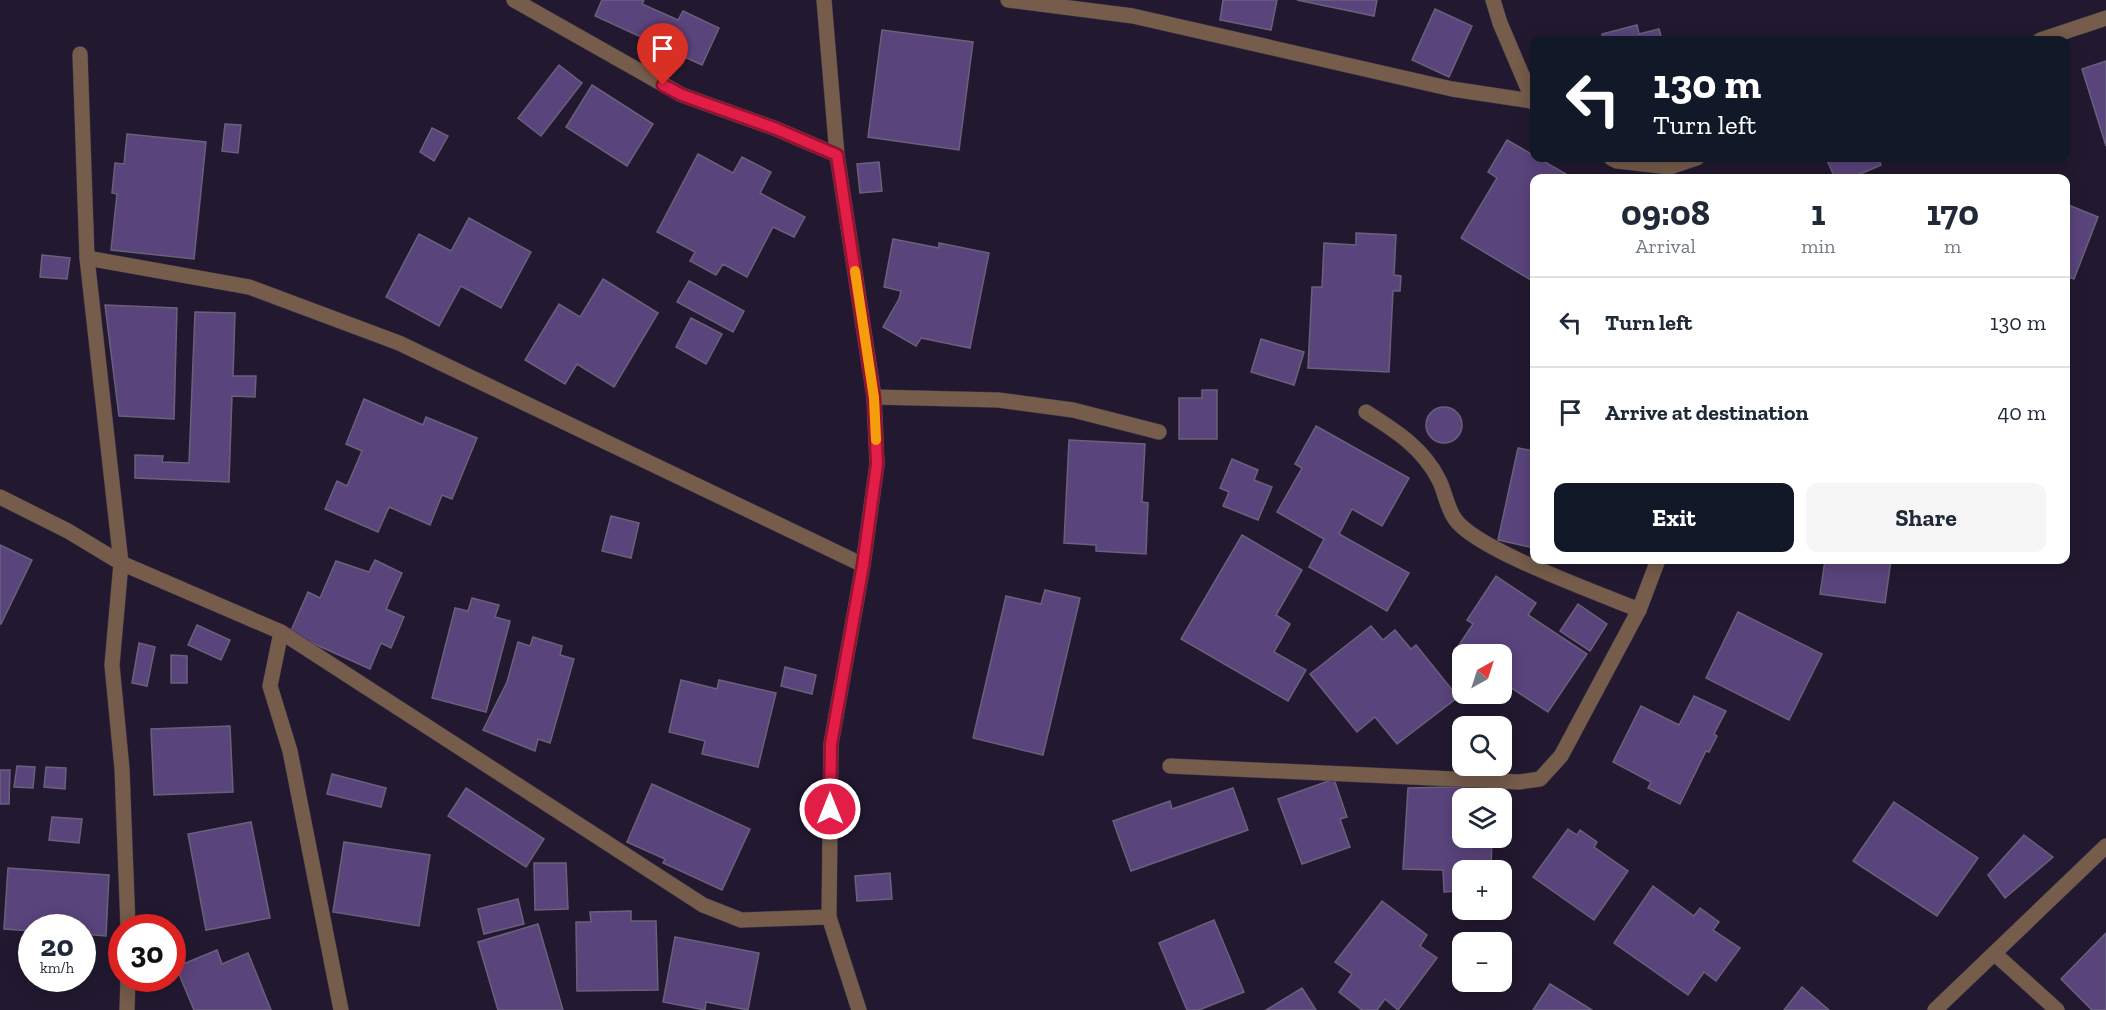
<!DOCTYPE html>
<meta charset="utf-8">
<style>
:root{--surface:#fff;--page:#f6f6f7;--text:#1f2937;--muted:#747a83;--line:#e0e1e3;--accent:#111827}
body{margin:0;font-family:"Zilla Slab",serif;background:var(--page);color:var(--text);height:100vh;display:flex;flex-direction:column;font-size:22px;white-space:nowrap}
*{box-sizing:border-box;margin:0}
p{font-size:20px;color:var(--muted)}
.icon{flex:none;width:33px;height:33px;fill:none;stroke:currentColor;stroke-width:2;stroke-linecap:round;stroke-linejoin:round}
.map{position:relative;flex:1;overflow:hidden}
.details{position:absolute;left:1530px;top:174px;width:540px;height:390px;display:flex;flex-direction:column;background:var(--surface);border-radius:12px;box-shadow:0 3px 15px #0003}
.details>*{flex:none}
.guide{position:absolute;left:1530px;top:36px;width:540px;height:126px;border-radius:12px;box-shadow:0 3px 15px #0003;background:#111827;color:#fff;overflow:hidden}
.needle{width:39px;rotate:39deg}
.buttons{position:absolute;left:1452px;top:644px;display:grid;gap:12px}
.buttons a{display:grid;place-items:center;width:60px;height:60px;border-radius:12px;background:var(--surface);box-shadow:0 3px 15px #0003;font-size:30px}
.speed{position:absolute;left:18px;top:914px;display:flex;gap:12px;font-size:30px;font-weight:700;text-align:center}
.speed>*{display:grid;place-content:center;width:78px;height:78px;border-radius:50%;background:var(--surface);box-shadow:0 3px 15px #0003;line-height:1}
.speed small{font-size:15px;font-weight:400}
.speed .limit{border:9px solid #d22;background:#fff;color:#111}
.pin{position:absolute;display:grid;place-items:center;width:51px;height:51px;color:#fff;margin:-62px -26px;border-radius:50% 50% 50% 0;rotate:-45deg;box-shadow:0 0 6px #0007}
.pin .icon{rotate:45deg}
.me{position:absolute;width:66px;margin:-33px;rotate:0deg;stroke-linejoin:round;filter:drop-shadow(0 0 4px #0008)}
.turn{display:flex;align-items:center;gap:21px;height:126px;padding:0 24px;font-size:27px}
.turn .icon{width:78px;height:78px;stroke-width:2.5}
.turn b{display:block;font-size:42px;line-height:51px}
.eta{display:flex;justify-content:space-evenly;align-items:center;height:102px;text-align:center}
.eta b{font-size:36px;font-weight:700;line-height:42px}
.button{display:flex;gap:12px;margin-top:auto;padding:12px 24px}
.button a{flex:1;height:69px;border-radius:12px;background:var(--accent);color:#fff;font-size:24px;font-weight:700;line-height:69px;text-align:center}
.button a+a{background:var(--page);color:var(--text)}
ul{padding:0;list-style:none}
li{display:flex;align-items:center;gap:18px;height:90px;padding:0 24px;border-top:2px solid var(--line)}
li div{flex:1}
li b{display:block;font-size:22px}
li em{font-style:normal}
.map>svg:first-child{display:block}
.building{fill:#5a447c;stroke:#6a607b;stroke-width:1.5}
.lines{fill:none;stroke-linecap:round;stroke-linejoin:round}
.service-casing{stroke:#3b3349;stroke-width:16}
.minor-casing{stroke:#3b3349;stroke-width:16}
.service{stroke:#755c4b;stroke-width:15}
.minor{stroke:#755c4b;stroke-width:15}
.route-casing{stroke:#92132f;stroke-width:15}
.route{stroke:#e11d48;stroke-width:10}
.slow{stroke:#f59e0b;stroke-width:10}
</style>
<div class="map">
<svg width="2106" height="1010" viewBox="0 0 2106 1010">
<rect width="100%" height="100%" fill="#221930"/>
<g class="building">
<polygon points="602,0 644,0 642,4 678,20 683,11 719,28 702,65 595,16"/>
<polygon points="1223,0 1277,0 1271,30 1220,20"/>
<polygon points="1297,0 1377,0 1374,16"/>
<polygon points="1435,9 1472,26 1449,77 1412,60"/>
<polygon points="1637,25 1639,34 1659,29 1662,40 1603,40 1602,34"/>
<polygon points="882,30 973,42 959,150 868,137"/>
<polygon points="2106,61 2106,146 2082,69"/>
<polygon points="559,65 582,83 541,136 518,118"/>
<polygon points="592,85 653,124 627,166 566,127"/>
<polygon points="225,124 241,125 238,153 222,151"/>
<polygon points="432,128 448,136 434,161 420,152"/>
<polygon points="127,134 206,142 194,259 111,250 117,194 112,193 115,163 124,164"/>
<polygon points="1507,140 1566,174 1564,178 1534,178 1534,282 1461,238 1497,178 1488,172"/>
<polygon points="698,154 733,173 742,157 771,172 760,193 805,217 794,237 773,227 747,277 723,264 716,275 690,261 695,252 657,232"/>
<polygon points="1826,158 1878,158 1881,165 1851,178 1835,178"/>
<polygon points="879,162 882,191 860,193 857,164"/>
<polygon points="2066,204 2098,217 2074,279 2066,276"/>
<polygon points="469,218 531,252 501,308 461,286 439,326 386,297 419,234 451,251"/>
<polygon points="1356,233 1396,235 1394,275 1401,276 1400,291 1393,291 1389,372 1308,368 1312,287 1322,287 1324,243 1356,245"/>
<polygon points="893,239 939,248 939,243 989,253 970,348 921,338 916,346 883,327 899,299 901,291 884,287"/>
<polygon points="42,255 70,258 67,279 40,277"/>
<polygon points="603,279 658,313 614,387 577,364 565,384 525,360 559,304 580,317"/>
<polygon points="689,281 744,311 733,332 677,302"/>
<polygon points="105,305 177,308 174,419 119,416"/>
<polygon points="195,312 235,313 233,376 256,376 255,397 232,396 229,482 135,478 135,455 163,456 162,462 189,463"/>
<polygon points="691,318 722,334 706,364 676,347"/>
<polygon points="1261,339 1304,352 1294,385 1251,372"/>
<polygon points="1202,390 1217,390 1217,439 1179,439 1179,398 1202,398"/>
<polygon points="364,399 423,425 426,417 477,438 452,499 442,495 430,525 389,507 378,532 325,509 337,481 347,486 362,451 346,444"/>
<circle cx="1444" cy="425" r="18"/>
<polygon points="1316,426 1409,478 1382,526 1352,509 1339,534 1409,573 1387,611 1309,567 1324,539 1277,512 1302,468 1295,464"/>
<polygon points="1069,440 1145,444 1142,502 1148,503 1146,554 1096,551 1096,545 1064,543"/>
<polygon points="1518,448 1534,451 1534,548 1498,540"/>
<polygon points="1232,459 1258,470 1254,480 1272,487 1258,520 1223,506 1229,492 1220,488"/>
<polygon points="611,516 639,523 631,558 602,551"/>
<polygon points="1242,535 1302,570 1276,615 1290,624 1274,652 1306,670 1288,701 1181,639"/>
<polygon points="0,545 32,560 1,624 0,624"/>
<polygon points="375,560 402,573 386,609 404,617 391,648 381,643 370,669 290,633 308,592 320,598 336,561 369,572"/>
<polygon points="1825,560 1891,560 1885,603 1820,594"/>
<polygon points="1496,576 1536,603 1528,615 1587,654 1548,712 1502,682 1502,654 1462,656 1455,651 1473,624 1467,620"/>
<polygon points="1045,590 1080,598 1043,755 973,738 1006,596 1041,604"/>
<polygon points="472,598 499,605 495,617 510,621 486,712 432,698 455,608 468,611"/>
<polygon points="1578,604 1607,624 1590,651 1560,631"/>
<polygon points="1738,612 1822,654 1789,720 1706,678"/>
<polygon points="197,625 230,640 221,660 188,645"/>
<polygon points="1371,626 1383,640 1395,630 1411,649 1416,645 1458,697 1397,744 1375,717 1357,732 1310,674"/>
<polygon points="533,637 562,646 560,655 574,659 550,743 538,739 535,751 483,730 507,682 518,642 530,646"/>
<polygon points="139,643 155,647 147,686 132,683"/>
<polygon points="171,655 187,656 187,683 171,683"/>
<polygon points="785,667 816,675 812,694 781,686"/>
<polygon points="681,680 717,689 719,680 776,693 758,767 702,754 705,741 669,732"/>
<polygon points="1694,696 1726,711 1714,734 1717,736 1709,752 1706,751 1680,804 1648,788 1651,782 1613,762 1641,706 1679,725"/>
<polygon points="230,726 233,792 154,795 151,729"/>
<polygon points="17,766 35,767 33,788 14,787"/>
<polygon points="46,767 66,768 65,789 44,787"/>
<polygon points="0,770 10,770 9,804 0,804"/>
<polygon points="332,774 386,788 381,807 327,794"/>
<polygon points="1334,779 1347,817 1340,819 1350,847 1302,864 1278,799"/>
<polygon points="652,784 750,829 722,890 663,863 665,859 627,842"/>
<polygon points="1494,786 1494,798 1462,798 1462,837 1492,837 1491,870 1462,870 1462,891 1444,892 1443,870 1403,869 1408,788"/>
<polygon points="466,788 544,839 526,867 448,816"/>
<polygon points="1233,788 1248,830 1131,871 1113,821 1170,801 1172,809"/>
<polygon points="1894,802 1978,858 1937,916 1853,861"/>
<polygon points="52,817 82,819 79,843 49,840"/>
<polygon points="251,822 270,918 206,930 188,834"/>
<polygon points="1568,829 1577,835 1580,830 1597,842 1594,847 1628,871 1594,920 1533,877"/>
<polygon points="2024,835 2053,857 2005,898 1988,875"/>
<polygon points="344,842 430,855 419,926 333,912"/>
<polygon points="534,863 566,863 568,909 535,910"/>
<polygon points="8,868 109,875 106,936 82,934 82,927 32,927 32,931 4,929"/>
<polygon points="890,873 892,899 857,901 855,876"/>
<polygon points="1653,886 1694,916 1700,908 1719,922 1713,930 1740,948 1716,981 1704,972 1688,995 1614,943"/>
<polygon points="518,899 524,924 484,934 478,909"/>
<polygon points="1382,901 1427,935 1420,946 1437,958 1398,1010 1385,999 1377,1010 1362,1010 1339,992 1352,974 1335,962"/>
<polygon points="631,911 631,921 656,921 658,990 577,991 576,922 591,922 590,912"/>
<polygon points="1214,920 1244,992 1199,1010 1187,1010 1159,943"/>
<polygon points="538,924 563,1010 498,1010 478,942"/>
<polygon points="2106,933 2106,1010 2092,1010 2061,979"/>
<polygon points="675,937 759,953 748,1010 706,1002 705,1010 663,1002"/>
<polygon points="217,950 222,964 248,953 271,1010 194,1010 176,967"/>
<polygon points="1550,984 1592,1010 1533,1010"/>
<polygon points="1802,987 1829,1010 1784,1010"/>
<polygon points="1302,988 1316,1010 1266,1010"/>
</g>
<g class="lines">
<defs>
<path id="service" d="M1366,412C1396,431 1423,448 1439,480C1445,492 1447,508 1455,519C1476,550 1599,593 1639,610"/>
<g id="minor">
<polyline points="514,0 682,95 774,128 837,155"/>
<polyline points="824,0 837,155 874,397 877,464 863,565 831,744 829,917 859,1010"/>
<polyline points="1008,0 1133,16 1452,89 1532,101"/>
<polyline points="1493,0 1500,23 1534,103"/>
<polyline points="2040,40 2106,18"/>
<polyline points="80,54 87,258 121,563 112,665 122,769 128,927"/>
<polyline points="1611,158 1617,161 1670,167 1697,158"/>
<polyline points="87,258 249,287 399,343 863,565"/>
<polyline points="874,397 998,400 1073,410 1159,432"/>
<polyline points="0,497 68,531 121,563 281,632 703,905 741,920 829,917"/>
<polyline points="281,632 270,686 290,751 341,1010"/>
<polyline points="1170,766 1519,782 1540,779 1561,756 1639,610 1658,560"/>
<polyline points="1995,954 2057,1010"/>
<polyline points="127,1010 128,978"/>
<polyline points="1935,1010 2106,846"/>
</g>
</defs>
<use href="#service" class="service-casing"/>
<use href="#minor" class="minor-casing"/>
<use href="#service" class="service"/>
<use href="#minor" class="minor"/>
</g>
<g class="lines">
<defs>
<polyline id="route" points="663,85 682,95 774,128 837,155 874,398 877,464 863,565 831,744 830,809"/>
</defs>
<use href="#route" class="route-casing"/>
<use href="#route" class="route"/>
<polyline class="slow" points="855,271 874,398 876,440"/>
</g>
</svg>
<div class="buttons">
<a><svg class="needle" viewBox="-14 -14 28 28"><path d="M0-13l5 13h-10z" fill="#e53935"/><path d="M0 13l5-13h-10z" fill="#747a83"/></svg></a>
<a><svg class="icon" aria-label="search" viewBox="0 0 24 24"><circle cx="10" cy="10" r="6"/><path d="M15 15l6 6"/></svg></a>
<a><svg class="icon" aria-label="layers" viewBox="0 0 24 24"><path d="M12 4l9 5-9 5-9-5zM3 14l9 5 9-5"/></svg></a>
<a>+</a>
<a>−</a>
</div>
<div class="speed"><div>20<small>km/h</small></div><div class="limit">30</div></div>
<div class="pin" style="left:663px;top:85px;background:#d93025"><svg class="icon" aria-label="arrive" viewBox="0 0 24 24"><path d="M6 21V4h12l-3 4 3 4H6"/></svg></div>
<svg class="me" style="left:830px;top:809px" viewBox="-20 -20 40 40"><circle r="17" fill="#e11d48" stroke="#fff" stroke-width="3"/><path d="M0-11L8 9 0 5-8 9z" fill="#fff"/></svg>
<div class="guide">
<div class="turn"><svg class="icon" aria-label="left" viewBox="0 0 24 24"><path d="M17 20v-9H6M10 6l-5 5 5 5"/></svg><div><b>130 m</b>Turn left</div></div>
</div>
<section class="details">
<div class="eta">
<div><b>09:08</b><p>Arrival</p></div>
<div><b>1</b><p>min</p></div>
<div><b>170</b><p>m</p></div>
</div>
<ul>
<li><svg class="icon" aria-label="left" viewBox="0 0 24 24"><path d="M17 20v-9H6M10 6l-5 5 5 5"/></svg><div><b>Turn left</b></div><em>130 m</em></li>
<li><svg class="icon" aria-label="arrive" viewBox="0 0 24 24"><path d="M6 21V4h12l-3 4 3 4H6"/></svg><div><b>Arrive at destination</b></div><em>40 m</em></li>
</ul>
<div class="button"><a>Exit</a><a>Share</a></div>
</section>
</div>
